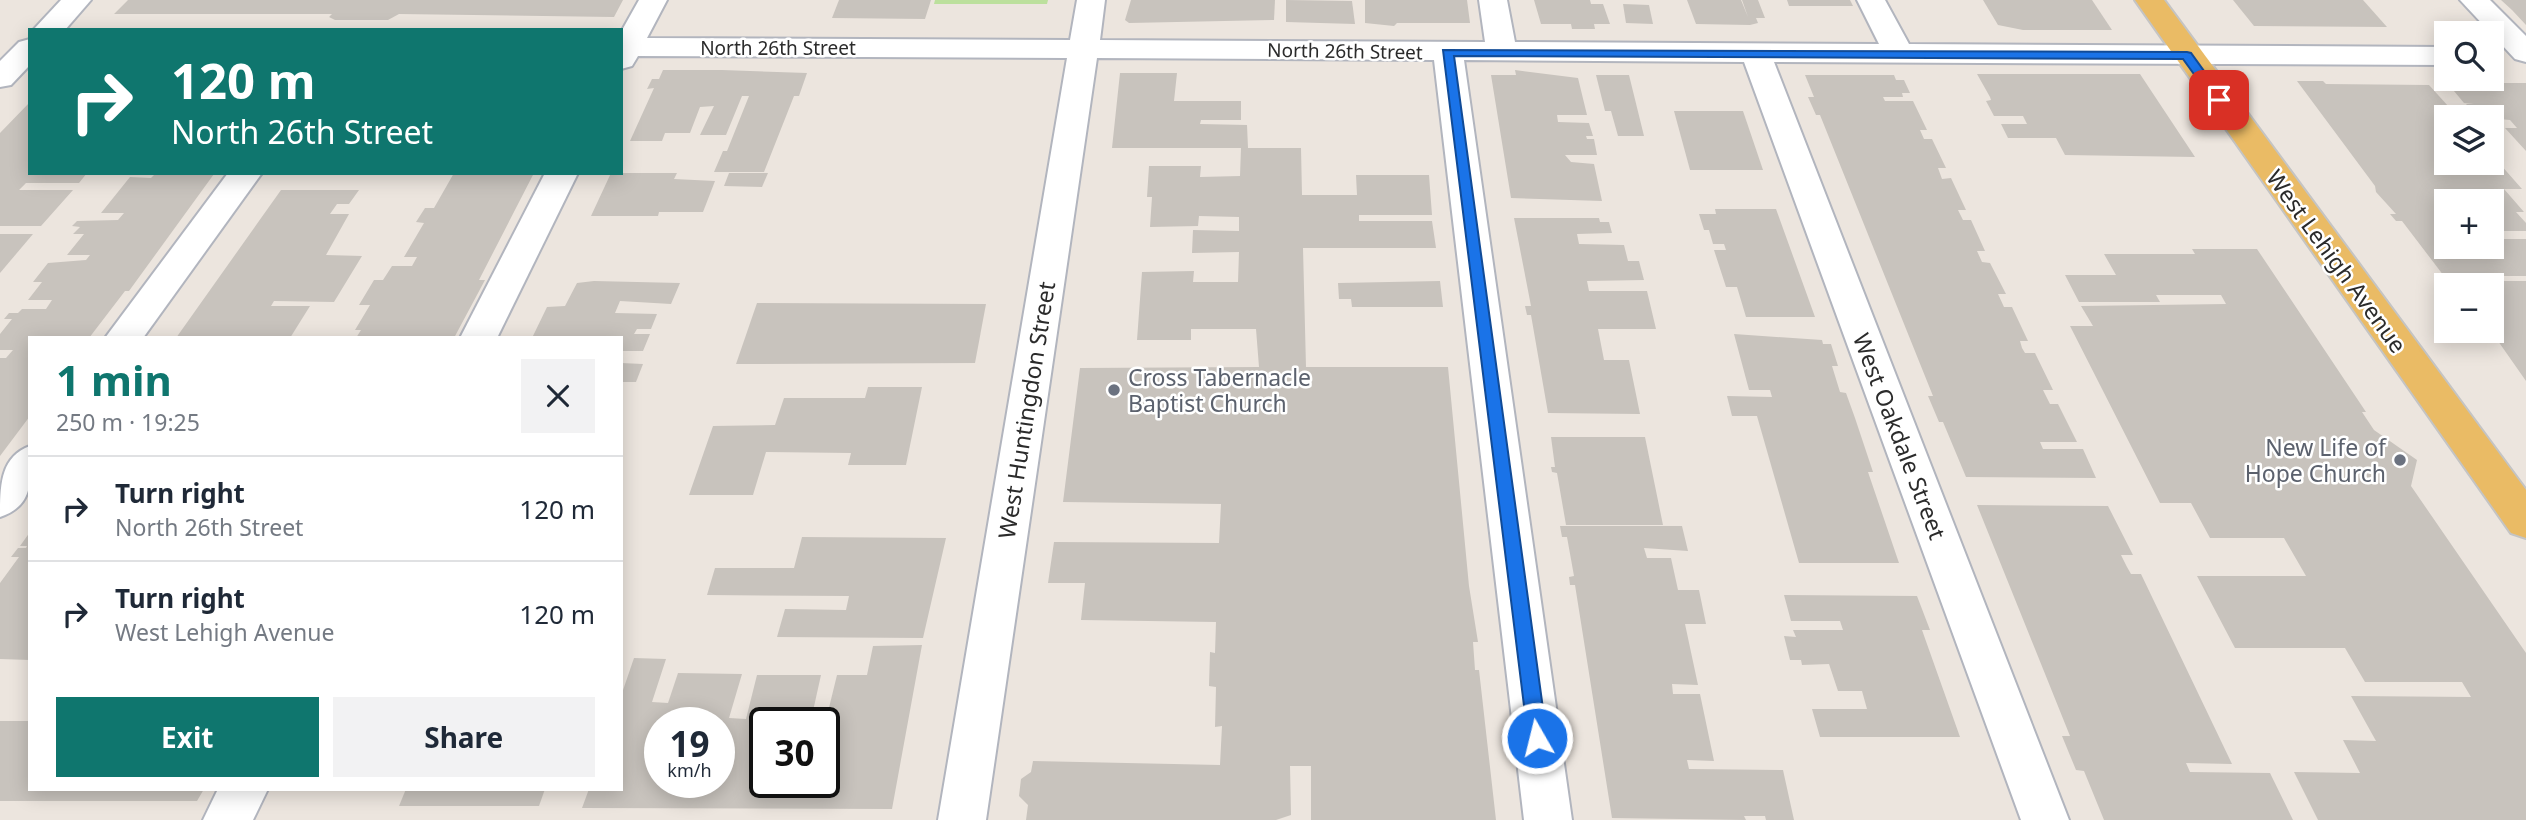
<!DOCTYPE html>
<meta charset="utf-8">
<style>
:root{--surface:#fff;--page:#f2f2f3;--text:#1f2937;--muted:#747a83;--line:#e0e1e3;--accent:#0f766e}
body{margin:0;font-family:"Noto Sans",sans-serif;background:var(--page);color:var(--text);height:100vh;display:flex;flex-direction:column;font-size:26px;white-space:nowrap}
*{box-sizing:border-box;margin:0}
p{font-size:23px;color:var(--muted)}
.icon{flex:none;width:38px;height:38px;fill:none;stroke:currentColor;stroke-width:2;stroke-linecap:round;stroke-linejoin:round}
.map{position:relative;flex:1;overflow:hidden}
.side{position:absolute;left:28px;top:336px;width:595px;height:455px;display:flex;flex-direction:column;background:var(--surface);border-radius:0px;box-shadow:0 4px 18px #0003}
.side>*{flex:none}
.banner{position:absolute;left:28px;top:28px;width:595px;height:147px;border-radius:0px;box-shadow:0 4px 18px #0003;background:#0f766e;color:#fff;overflow:hidden}
.controls{position:absolute;left:2434px;top:21px;display:grid;gap:14px}
.controls a{display:grid;place-items:center;width:70px;height:70px;border-radius:0px;background:var(--surface);box-shadow:0 4px 18px #0003;font-size:35px}
.speed{position:absolute;left:644px;top:707px;display:flex;gap:14px;font-size:35px;font-weight:700;text-align:center}
.speed>*{display:grid;place-content:center;width:91px;height:91px;border-radius:50%;background:var(--surface);box-shadow:0 4px 18px #0003;line-height:1}
.speed small{font-size:18px;font-weight:400}
.speed .limit{border:4px solid #111;border-radius:10px;background:#fff;color:#111}
.pin{position:absolute;display:grid;place-items:center;width:60px;height:60px;color:#fff;margin:-30px;border-radius:14px;box-shadow:0 4px 10px #0006}
.me{position:absolute;width:77px;margin:-38px;rotate:352deg;stroke-linejoin:round;filter:drop-shadow(0 0 5px #0008)}
.turn{display:flex;align-items:center;gap:24px;height:147px;padding:0 28px;font-size:32px}
.turn .icon{width:91px;height:91px;stroke-width:2.5}
.turn b{display:block;font-size:49px;line-height:60px}
.round{display:grid;place-items:center;flex:none;width:74px;height:74px;border-radius:0px;background:var(--page)}
.overview{display:flex;align-items:center;justify-content:space-between;height:119px;padding:0 28px}
h1{font-size:42px;font-weight:700;line-height:52px;color:var(--accent)}
.button{display:flex;gap:14px;margin-top:auto;padding:14px 28px}
.button a{flex:1;height:80px;border-radius:0px;background:var(--accent);color:#fff;font-size:28px;font-weight:700;line-height:80px;text-align:center}
.button a+a{background:var(--page);color:var(--text)}
ul{padding:0;list-style:none}
li{display:flex;align-items:center;gap:21px;height:105px;padding:0 28px;border-top:2px solid var(--line)}
li div{flex:1}
li b{display:block;font-size:26px}
li em{font-style:normal}
.map>svg:first-child{display:block}
.green{fill:#bce09d}
.building{fill:#c8c3bd;fill-rule:evenodd}
.lines{fill:none;stroke-linecap:round;stroke-linejoin:round}
.minor-casing{stroke:#b2b5be;stroke-width:4}
.major-casing{stroke:#c4c4c4;stroke-width:4}
.minor{fill:#fff;fill-rule:evenodd}
.major{fill:#eabb65;fill-rule:evenodd}
.route{fill:#1a73e8;stroke:#114b97;stroke-width:2}
.worship-dot{fill:#6b7280;stroke:#fff;stroke-width:2.5}
.labels{text-anchor:middle;dominant-baseline:central;stroke-width:5;stroke-linejoin:round;paint-order:stroke}
.far-street-label{font-size:19px;fill:#2b2b2b;stroke:#fff}
.street-label{font-size:23px;fill:#2b2b2b;stroke:#fff}
.worship-label{font-size:23px;fill:#5b616d;stroke:#fff;text-anchor:start}
</style>
<div class="map">
<svg width="2526" height="820" viewBox="0 0 2526 820">
<rect width="100%" height="100%" fill="#ece5de"/>
<polygon class="green" points="935,0 1048,0 1047,4 934,4"/>
<g class="building">
<polygon points="128,0 623,0 614,17 399,14 388,20 335,20 329,17 332,14 114,14"/>
<polygon points="839,0 931,0 925,19 832,18"/>
<polygon points="1131,0 1275,0 1274,20 1129,23 1125,20"/>
<polygon points="1286,0 1352,1 1355,24 1286,22"/>
<polygon points="1365,0 1467,0 1470,23 1397,23 1394,26 1365,23"/>
<polygon points="1534,0 1590,0 1591,4 1603,4 1610,24 1594,24 1595,29 1572,29 1571,24 1541,24"/>
<polygon points="1687,0 1741,0 1748,17 1742,0 1758,0 1765,18 1756,18 1758,23 1750,25 1696,24"/>
<polygon points="1787,0 1850,0 1853,6 1789,6"/>
<polygon points="1983,0 2092,0 2112,30 2023,30 1998,25"/>
<polygon points="2233,0 2363,0 2387,27 2254,26"/>
<polygon points="2501,0 2526,0 2526,25 2512,10"/>
<polygon points="1623,4 1649,5 1653,24 1626,23"/>
<polygon points="663,70 722,70 807,73 799,96 794,96 764,172 714,172 723,151 727,151 749,96 742,96 726,135 700,135 714,106 700,107 690,133 665,133 662,141 630,141 654,88 647,89 652,79 659,79"/>
<polygon points="1515,70 1578,78 1587,115 1557,115 1558,122 1589,123 1593,136 1586,136 1587,139 1594,139 1597,155 1565,155 1571,162 1594,164 1602,201 1511,198 1491,75 1516,75"/>
<polygon points="1120,73 1177,73 1174,101 1241,101 1241,120 1201,120 1200,124 1247,125 1248,148 1301,148 1302,195 1357,195 1356,175 1429,175 1432,215 1359,215 1359,221 1432,221 1436,248 1303,248 1306,367 1448,367 1469,586 1478,642 1473,642 1475,670 1479,670 1496,820 1311,820 1311,766 1290,766 1291,815 1276,820 1026,820 1028,805 1019,796 1021,779 1031,772 1033,761 1220,765 1222,726 1215,727 1216,687 1209,686 1210,652 1215,653 1216,622 1081,620 1085,583 1048,583 1054,542 1219,543 1221,504 1063,502 1080,368 1259,367 1256,329 1191,329 1191,340 1137,340 1142,272 1194,271 1193,282 1238,282 1239,252 1192,253 1193,230 1239,231 1239,217 1199,216 1198,226 1150,227 1152,197 1147,197 1149,166 1201,166 1200,177 1240,176 1241,148 1112,148"/>
<polygon points="1977,74 2140,74 2195,157 2065,155 2056,138 2008,138 2001,124 2027,124 2023,116 1994,116 1986,101 1991,100 1990,97"/>
<polygon points="1596,75 1629,75 1644,136 1618,136 1611,111 1605,111"/>
<polygon points="1805,75 1894,75 1896,80 1904,80 1910,93 1902,93 1903,97 1883,97 1885,101 1913,101 1927,130 1920,130 1924,139 1932,139 1946,168 1938,168 1942,179 1951,178 1966,210 1958,210 1963,220 1971,220 1985,251 1977,251 1982,262 1990,263 2006,294 1998,294 2004,307 2012,307 2028,341 2020,341 2022,348 2025,353 2035,353 2053,390 2043,390 2050,404 2058,404 2077,442 2040,442 2043,449 2083,449 2096,478 1966,477 1943,422 1939,422 1928,396 1933,396 1820,115 1816,115 1808,97 1814,97"/>
<polygon points="2297,81 2323,81 2326,84 2429,85 2458,117 2446,117 2446,163 2492,163 2492,155 2522,189 2504,189 2524,212 2516,212 2526,223 2526,231 2492,231 2492,201 2446,201 2446,247 2492,247 2492,239 2526,239 2526,276 2498,276 2502,281 2526,281 2526,381 2491,331 2492,285 2456,285 2452,280 2447,280 2402,221 2396,221 2390,214 2396,214 2376,192 2375,186"/>
<polygon points="2454,83 2526,83 2526,151 2505,128 2517,128 2510,120 2478,117 2466,104 2474,104 2464,103 2449,85 2456,85"/>
<polygon points="30,102 30,173 87,173 79,183 26,183 19,190 73,190 41,226 0,226 0,133"/>
<polygon points="1674,111 1743,111 1763,170 1690,170"/>
<polygon points="454,173 534,173 479,280 485,280 454,338 356,338 361,330 355,330 370,305 359,305 374,280 383,280 392,266 412,266 417,257 404,257 424,223 416,222 425,208 434,208"/>
<polygon points="611,173 677,173 674,179 715,181 703,212 659,212 658,216 591,216"/>
<polygon points="729,173 768,173 762,187 724,186"/>
<polygon points="155,174 214,174 129,291 125,291 89,338 30,338 30,416 0,456 0,358 6,358 13,350 0,350 0,334 12,319 4,319 9,313 18,313 22,309 46,309 52,300 28,300 42,282 33,282 48,263 86,260 90,255 67,255 84,234 73,234 80,227 72,226 77,221 118,220 124,213 101,213 130,177 151,178"/>
<polygon points="281,190 359,190 349,204 337,204 330,214 349,214 326,255 362,256 334,302 274,301 271,306 310,306 290,338 176,338"/>
<polygon points="1715,209 1776,209 1815,317 1746,317 1737,287 1726,287 1714,250 1726,250 1724,244 1713,244 1709,230 1704,230 1699,214 1716,214"/>
<polygon points="1514,218 1599,218 1600,222 1609,222 1612,233 1577,234 1579,244 1624,245 1628,261 1639,261 1644,280 1587,281 1589,291 1647,291 1656,329 1598,329 1604,360 1629,360 1640,414 1548,413 1531,315 1527,315 1525,306 1531,306"/>
<polygon points="0,234 33,234 0,273"/>
<polygon points="2192,249 2257,249 2366,412 2362,412 2374,430 2417,460 2411,486 2526,653 2526,820 2318,820 2294,772 2360,773 2343,740 2376,741 2351,696 2471,697 2462,682 2365,682 2345,648 2235,648 2197,576 2306,576 2284,538 2210,538 2191,503 2160,503 2070,326 2093,326 2081,306 2226,304 2221,295 2156,295 2160,302 2079,302 2065,275 2116,275 2104,254 2195,254"/>
<polygon points="594,281 680,283 671,304 620,301 615,313 657,314 651,329 637,329 634,334 650,334 643,351 621,351 621,338 532,338 547,307 565,306 577,283"/>
<polygon points="1440,281 1443,307 1352,307 1351,299 1339,299 1338,283"/>
<polygon points="757,303 986,304 975,363 736,364"/>
<polygon points="1734,334 1822,340 1823,344 1831,344 1838,366 1832,366 1840,392 1846,393 1855,418 1873,472 1868,472 1899,563 1799,563 1757,416 1732,416 1727,396 1772,397 1770,390 1749,390"/>
<polygon points="621,363 643,364 636,382 621,382"/>
<polygon points="868,387 922,387 906,465 848,465 851,453 766,452 753,495 689,495 713,426 775,425 784,398 865,398"/>
<polygon points="1551,437 1645,437 1663,525 1566,525 1557,473 1552,472 1551,467 1555,467"/>
<polygon points="1977,505 2108,506 2133,555 2121,555 2127,567 2131,574 2141,574 2232,764 2186,763 2190,772 2270,773 2293,820 2104,820 2084,771 2076,770 2062,736 2070,736"/>
<polygon points="1560,526 1682,526 1688,551 1644,548 1647,558 1671,558 1678,590 1699,590 1706,624 1685,624 1698,685 1672,684 1673,694 1700,694 1714,761 1687,760 1689,769 1783,770 1794,820 1766,820 1765,816 1744,816 1746,820 1612,818 1575,585 1570,585 1569,577 1574,576 1567,537 1562,537"/>
<polygon points="30,532 30,660 0,659 0,583 19,557 11,557 18,548 26,548 27,546 20,546"/>
<polygon points="802,537 946,538 923,638 777,637 785,609 846,610 849,596 707,595 715,568 794,568"/>
<polygon points="1784,595 1917,596 1930,630 1922,630 1960,737 1820,737 1812,709 1867,709 1862,691 1838,691 1829,664 1802,665 1801,660 1790,660 1784,636 1796,637 1793,630 1843,630 1840,621 1791,621"/>
<path d="M922,645L892,809L582,808L589,789H621V696L634,658L666,659L652,702L668,703L678,673L742,674L729,718L746,719L757,675H821L811,720H826L837,675H867L873,646ZM660,723H719V782H660ZM765,723H824V782H765Z"/>
<polygon points="0,721 30,721 30,789 204,789 197,801 0,801"/>
<polygon points="406,789 545,789 539,806 399,806"/>
</g>
<g class="lines">
<defs>
<g id="minor">
<polygon points="61,0 91,0 65,30 33,30"/>
<polygon points="639,0 667,0 647,38 1070,40 1077,0 1105,0 1100,40 1485,42 1479,0 1507,0 1515,42 1879,44 1857,0 1885,0 1909,44 2446,47 2446,65 1774,62 2069,820 2021,820 1744,62 1464,60 1572,820 1524,820 1434,60 1097,58 986,820 938,820 1067,58 638,56 632,66 621,69 621,32"/>
<polygon points="2460,0 2490,0 2526,36 2526,62 2515,59"/>
<polygon points="30,39 30,65 11,85 0,87 0,61 19,42"/>
<polygon points="228,173 262,173 143,338 105,338"/>
<polygon points="545,173 578,173 497,338 460,338"/>
<path d="M30,446C30,477 36,505 0,517C0,486 0,457 30,446Z"/>
<polygon points="218,789 268,789 253,820 203,820"/>
</g>
<polygon id="major" points="2135,0 2164,0 2526,490 2526,538 2511,533"/>
</defs>
<use href="#minor" class="minor-casing"/>
<use href="#major" class="major-casing"/>
<use href="#minor" class="minor"/>
<use href="#major" class="major"/>
</g>
<polygon class="route" points="1443,50 2187,52 2191,53 2225,100 2214,102 2183,59 1454,56 1547,738 1544,744 1537,746 1531,744 1528,738"/>
<g class="worship-dot">
<circle cx="1114" cy="390" r="7"/>
<circle cx="2400" cy="460" r="7"/>
</g>
<g class="labels">
<g class="far-street-label">
<text x="778" y="48">North 26th Street</text>
<text transform="translate(1345 51) rotate(1)">North 26th Street</text>
</g>
<g class="street-label">
<text transform="translate(2337 261) rotate(54)">West Lehigh Avenue</text>
<text transform="translate(1026 410) rotate(-81)">West Huntingdon Street</text>
<text transform="translate(1900 436) rotate(69)">West Oakdale Street</text>
</g>
<g class="worship-label">
<text x="1128" y="377">Cross Tabernacle<tspan x="1128" dy="26">Baptist Church</tspan></text>
<text x="2386" y="447" text-anchor="end">New Life of<tspan x="2386" dy="26">Hope Church</tspan></text>
</g>
</g>
</svg>
<div class="controls">
<a><svg class="icon" aria-label="search" viewBox="0 0 24 24"><circle cx="10" cy="10" r="6"/><path d="M15 15l6 6"/></svg></a>
<a><svg class="icon" aria-label="layers" viewBox="0 0 24 24"><path d="M12 4l9 5-9 5-9-5zM3 14l9 5 9-5"/></svg></a>
<a>+</a>
<a>−</a>
</div>
<div class="speed"><div>19<small>km/h</small></div><div class="limit">30</div></div>
<div class="pin" style="left:2219px;top:100px;background:#d93025"><svg class="icon" aria-label="arrive" viewBox="0 0 24 24"><path d="M6 21V4h12l-3 4 3 4H6"/></svg></div>
<svg class="me" style="left:1537px;top:738px" viewBox="-20 -20 40 40"><circle r="17" fill="#1a73e8" stroke="#fff" stroke-width="3"/><path d="M0-11L8 9 0 5-8 9z" fill="#fff"/></svg>
<div class="banner">
<div class="turn"><svg class="icon" aria-label="right" viewBox="0 0 24 24"><path d="M7 20v-9h11M14 6l5 5-5 5"/></svg><div><b>120 m</b>North 26th Street</div></div>
</div>
<section class="side">
<div class="overview"><div><h1>1 min</h1><p>250 m · 19:25</p></div><a class="round"><svg class="icon" aria-label="close" viewBox="0 0 24 24"><path d="M6 6l12 12M18 6L6 18"/></svg></a></div>
<ul>
<li><svg class="icon" aria-label="right" viewBox="0 0 24 24"><path d="M7 20v-9h11M14 6l5 5-5 5"/></svg><div><b>Turn right</b><p>North 26th Street</p></div><em>120 m</em></li>
<li><svg class="icon" aria-label="right" viewBox="0 0 24 24"><path d="M7 20v-9h11M14 6l5 5-5 5"/></svg><div><b>Turn right</b><p>West Lehigh Avenue</p></div><em>120 m</em></li>
</ul>
<div class="button"><a>Exit</a><a>Share</a></div>
</section>
</div>
